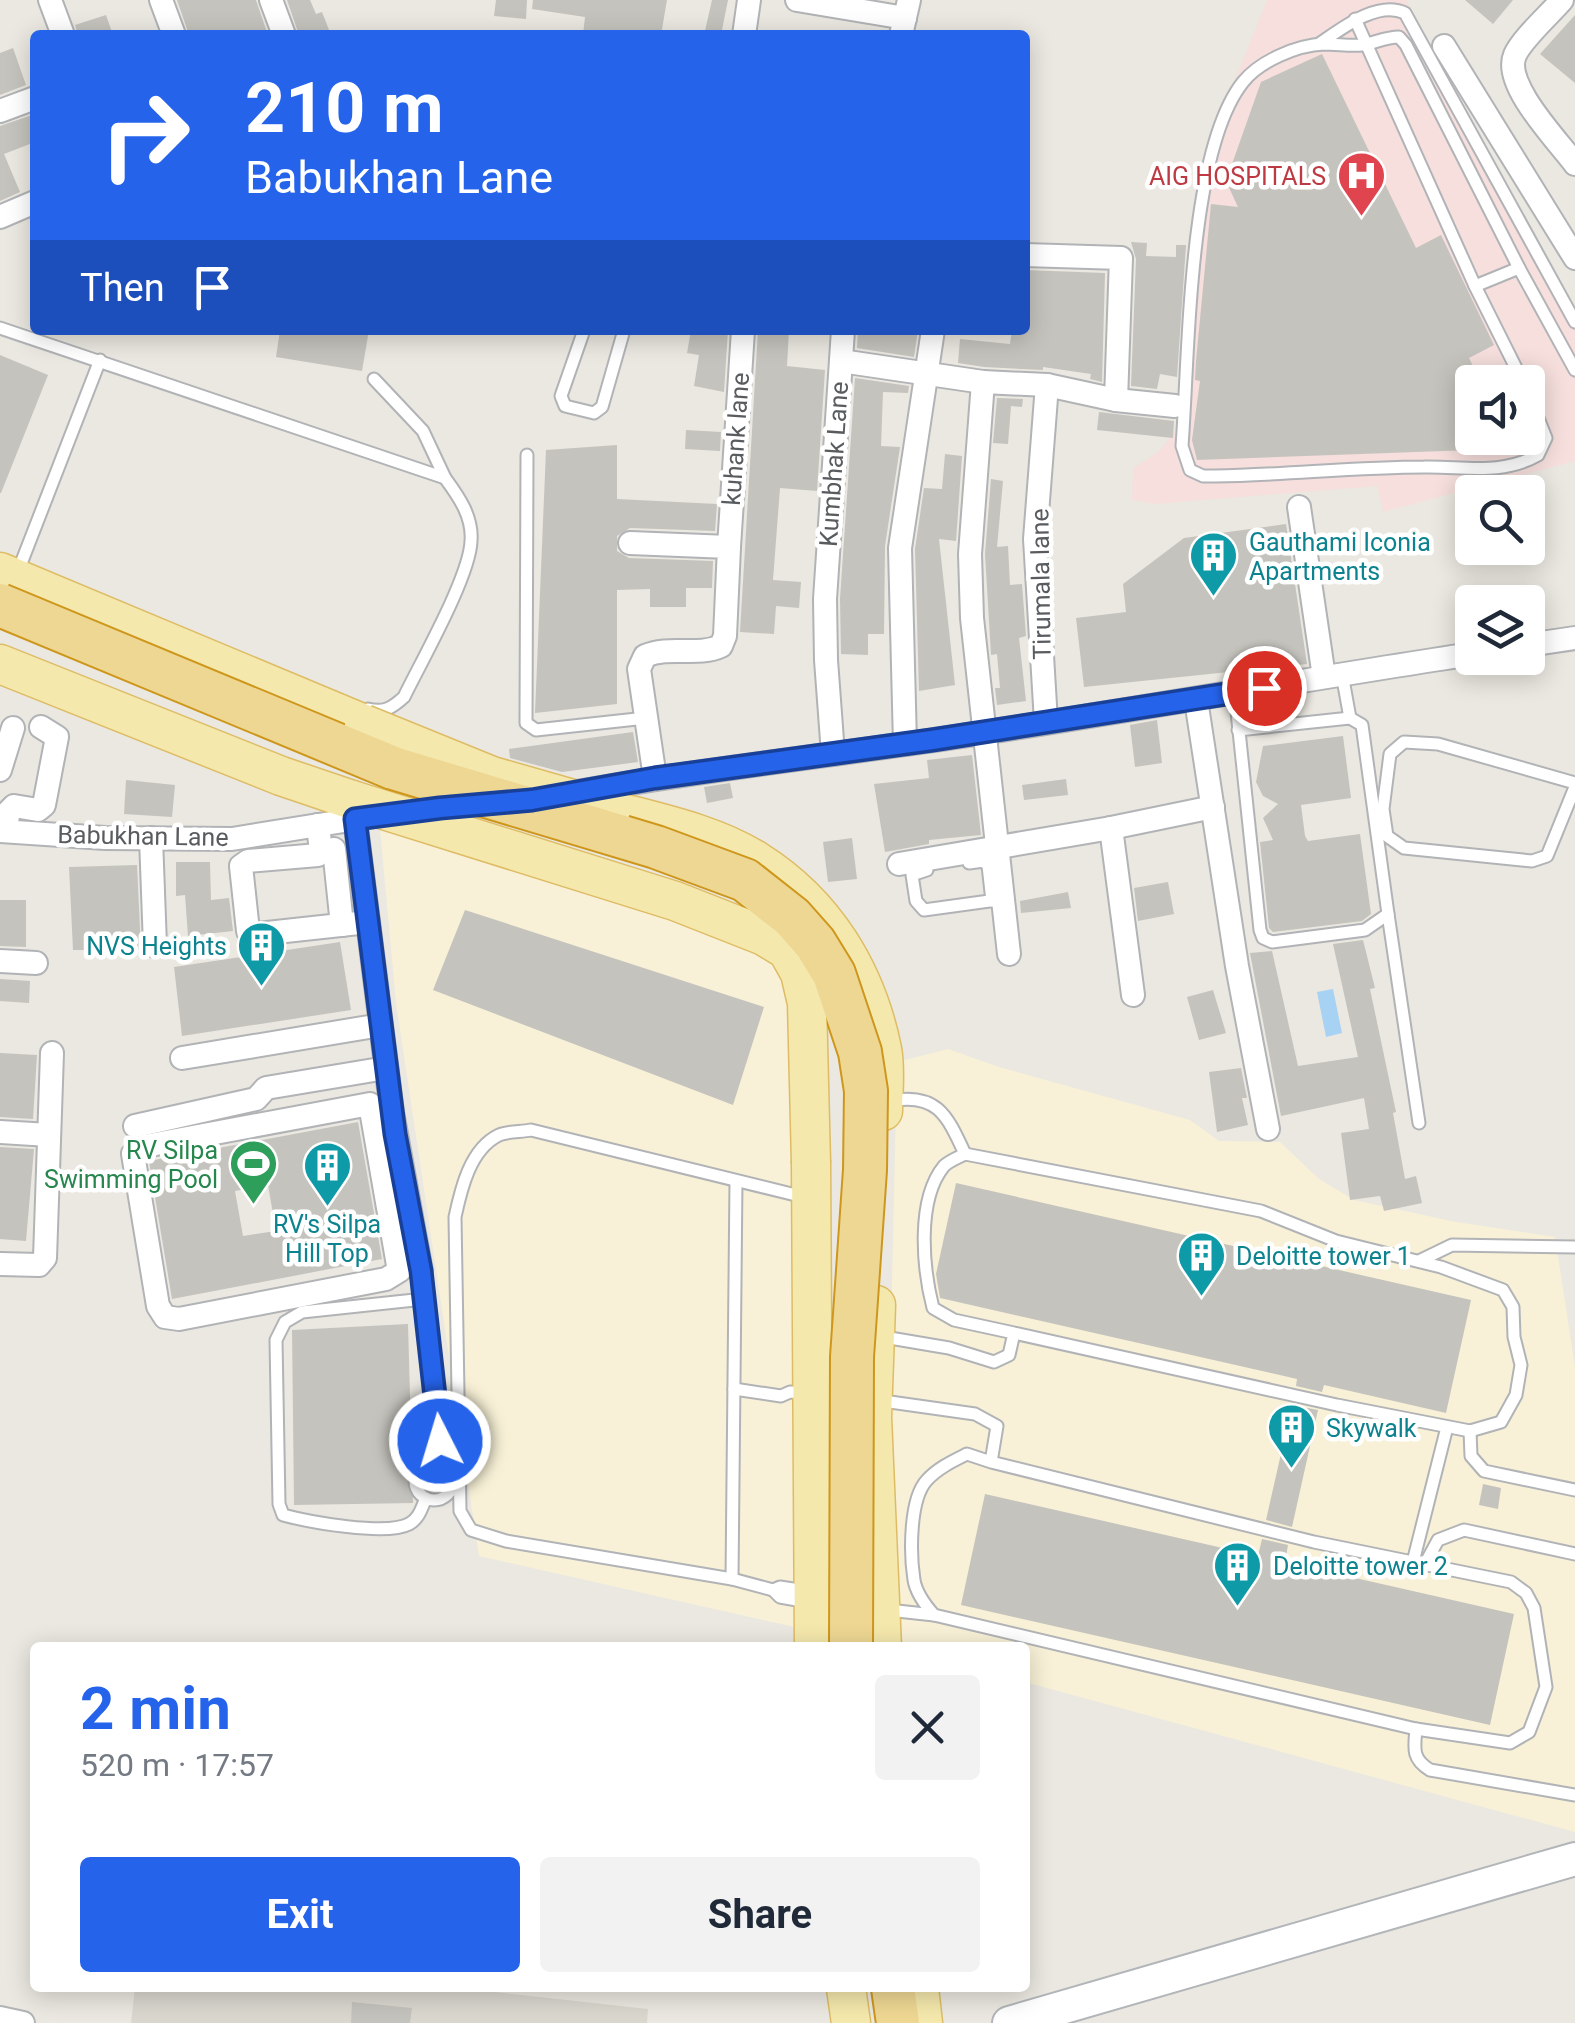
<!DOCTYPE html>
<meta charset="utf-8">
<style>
:root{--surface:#fff;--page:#f2f2f3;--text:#1f2937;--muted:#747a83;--accent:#2563eb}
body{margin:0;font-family:Roboto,sans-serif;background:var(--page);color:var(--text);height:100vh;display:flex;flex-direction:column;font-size:38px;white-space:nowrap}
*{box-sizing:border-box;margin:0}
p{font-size:32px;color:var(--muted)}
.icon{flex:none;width:55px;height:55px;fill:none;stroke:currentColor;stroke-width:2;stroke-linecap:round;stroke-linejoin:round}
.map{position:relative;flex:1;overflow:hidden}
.sheet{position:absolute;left:30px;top:1642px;width:1000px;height:350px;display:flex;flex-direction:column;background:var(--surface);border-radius:10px;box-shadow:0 5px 25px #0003}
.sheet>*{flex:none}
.top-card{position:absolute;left:30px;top:30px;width:1000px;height:305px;border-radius:10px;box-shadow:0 5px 25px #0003;background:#2563eb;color:#fff;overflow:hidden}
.fabs{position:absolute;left:1455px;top:365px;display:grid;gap:20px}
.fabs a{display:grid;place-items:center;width:90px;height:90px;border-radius:10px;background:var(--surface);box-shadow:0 5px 25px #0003;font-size:50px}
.pin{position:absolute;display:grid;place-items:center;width:85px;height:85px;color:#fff;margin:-42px;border:5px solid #fff;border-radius:50%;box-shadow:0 2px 10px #0007}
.me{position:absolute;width:110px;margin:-55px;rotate:355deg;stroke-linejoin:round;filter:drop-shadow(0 0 8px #0008)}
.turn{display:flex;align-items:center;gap:35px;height:210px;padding:0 50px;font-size:45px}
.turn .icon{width:130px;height:130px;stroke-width:2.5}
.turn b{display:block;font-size:70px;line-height:85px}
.then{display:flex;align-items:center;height:95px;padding:0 50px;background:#0003;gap:20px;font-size:38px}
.round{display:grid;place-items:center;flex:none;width:105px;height:105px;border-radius:10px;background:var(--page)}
.headline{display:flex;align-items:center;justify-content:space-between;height:170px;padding:0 50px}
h1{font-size:60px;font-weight:700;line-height:75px;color:var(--accent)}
.primary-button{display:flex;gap:20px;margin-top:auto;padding:20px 50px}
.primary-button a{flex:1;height:115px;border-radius:10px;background:var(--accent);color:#fff;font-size:40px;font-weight:700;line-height:115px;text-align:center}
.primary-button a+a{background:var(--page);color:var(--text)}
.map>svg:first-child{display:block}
.commercial{fill:#f8f1d7}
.education{fill:#dad7cf}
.medical{fill:#f6dfdd;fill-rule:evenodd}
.water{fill:#a7d2f3}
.building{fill:#c5c3bd;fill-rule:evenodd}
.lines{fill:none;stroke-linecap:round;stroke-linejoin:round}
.lane-casing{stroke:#b1b3b6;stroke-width:15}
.street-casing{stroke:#b1b3b6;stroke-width:26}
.secondary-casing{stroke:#b2b5b9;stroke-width:36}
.primary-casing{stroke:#debc66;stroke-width:41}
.highway-casing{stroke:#ce971c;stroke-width:46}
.lane{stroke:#fff;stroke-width:11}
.street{stroke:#fff;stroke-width:22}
.secondary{stroke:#fff;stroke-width:32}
.primary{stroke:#f4e8ac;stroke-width:38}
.highway{stroke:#eed793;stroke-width:42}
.primary-bridge-casing{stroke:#debc66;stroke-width:41;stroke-linecap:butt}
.highway-bridge-casing{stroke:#ce971c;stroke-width:46;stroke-linecap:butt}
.primary-bridge{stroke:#f4e8ac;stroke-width:38}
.highway-bridge{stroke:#eed793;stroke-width:42}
.route-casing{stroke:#184099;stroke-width:25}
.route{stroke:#2563eb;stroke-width:18}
.labels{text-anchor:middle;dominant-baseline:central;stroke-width:9;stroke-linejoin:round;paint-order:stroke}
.health-label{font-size:25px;fill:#be3a42;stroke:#fff;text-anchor:end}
.street-label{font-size:25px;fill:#595c5f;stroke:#fff}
.culture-label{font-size:25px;fill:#0d838f;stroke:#fff;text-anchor:start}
.leisure-label{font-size:25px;fill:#27864d;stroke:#fff;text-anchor:end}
</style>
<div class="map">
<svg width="1575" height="2023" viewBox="0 0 1575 2023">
<rect width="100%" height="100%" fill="#eae8e0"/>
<g class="commercial">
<polygon points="380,829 513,858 769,950 795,1002 799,1628 479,1556 396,1003"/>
<polygon points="948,1049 999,1067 1190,1120 1219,1141 1280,1142 1319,1179 1354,1200 1456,1222 1555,1237 1575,1367 1575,1832 1025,1682 1025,1648 899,1647 889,1415 897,1062"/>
</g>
<polygon class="education" points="135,1988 458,1988 648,2009 647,2023 131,2023"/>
<path class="medical" d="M1267,0H1406L1485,143L1575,321V461L1383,512L1377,486L1155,504L1132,500L1133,468L1158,452L1182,424L1205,155ZM1472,382H1528V438H1472Z"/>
<polygon class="water" points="1333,989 1342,1033 1326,1037 1317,992"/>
<g class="building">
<polygon points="177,0 256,0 268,35 189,35"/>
<polygon points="287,0 310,0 316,14 322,12 331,35 299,35"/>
<polygon points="496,0 527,0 526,19 494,16"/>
<polygon points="533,0 667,0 661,35 583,35 585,17 532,9"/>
<polygon points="712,0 728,0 721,35 704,35"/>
<polygon points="1465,0 1513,0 1493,24"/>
<polygon points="106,15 113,35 78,35 75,25"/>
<polygon points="1575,15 1575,83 1540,54"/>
<polygon points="13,48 26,85 0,95 0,53"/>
<polygon points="1322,54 1416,248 1441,235 1494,345 1469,358 1481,382 1472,382 1472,450 1197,460 1192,440 1200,381 1195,380 1196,361 1211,204 1238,207 1226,181 1261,82"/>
<polygon points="35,114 35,142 4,154 20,192 0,201 0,126"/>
<polygon points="1131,242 1147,243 1146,256 1176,257 1176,245 1186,245 1177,377 1160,374 1157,389 1131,386 1136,259"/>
<polygon points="1025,270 1105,273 1102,382 1090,379 1091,374 1043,367 1043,370 984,367 958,363 960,339 1010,344 1012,330 1025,330"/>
<polygon points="280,330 369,330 362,371 276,357"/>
<polygon points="691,330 728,330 724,392 694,386 699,355 687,353"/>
<polygon points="758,330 789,330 787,366 825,370 817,491 780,488 773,580 801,582 799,608 776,606 774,634 740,632"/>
<polygon points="858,330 918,330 914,357 857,348"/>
<polygon points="0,355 48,375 1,493 0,493"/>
<polygon points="855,378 909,386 908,393 883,392 881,446 900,447 885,546 884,634 868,634 868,655 841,654 840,599"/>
<polygon points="997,398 1023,399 1022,407 1011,406 1008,444 993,443"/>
<polygon points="1099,412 1174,421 1173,438 1097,430"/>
<polygon points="686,430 721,432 720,451 685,449"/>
<polygon points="617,445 617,499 717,504 715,531 630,528 617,536 617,551 629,558 713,561 712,588 686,588 686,607 650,607 650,589 617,590 617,704 535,713 546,450"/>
<polygon points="945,454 962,456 956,541 939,539 955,685 919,691 915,549 924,488 942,489"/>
<polygon points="991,479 1003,481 997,547 1008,546 1010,585 1022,584 1026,636 1019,638 1026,701 997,705 995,688 1000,688 997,654 991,655 985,554"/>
<polygon points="1286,524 1307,664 1084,687 1076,618 1126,612 1123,584 1184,538"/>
<polygon points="1157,720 1162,763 1135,767 1130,725"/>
<polygon points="633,732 638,762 562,772 510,758 509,749"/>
<polygon points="1343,736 1351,798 1301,805 1305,836 1308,841 1360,834 1371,914 1362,921 1273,932 1269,928 1260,842 1273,840 1263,818 1278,804 1263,796 1256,782 1263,746"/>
<polygon points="972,755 981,835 929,840 929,844 885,852 874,784 929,778 927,760"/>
<polygon points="1066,779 1068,795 1024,800 1022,785"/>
<polygon points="126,780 175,785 172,817 124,814"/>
<polygon points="730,783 733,798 707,803 704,787"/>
<polygon points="852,838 857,879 828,882 823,842"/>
<polygon points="176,862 210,862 211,900 229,898 233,931 188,936 185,895 176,896"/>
<polygon points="137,865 141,950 73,950 69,867"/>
<polygon points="1168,882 1174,914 1138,921 1134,888"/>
<polygon points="1068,892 1071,908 1021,913 1020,901"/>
<polygon points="0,900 26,900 26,947 0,946"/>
<polygon points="465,910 764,1007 733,1105 433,990"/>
<polygon points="1363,940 1375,988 1370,989 1396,1112 1393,1113 1405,1179 1416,1176 1422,1203 1384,1211 1380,1196 1350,1200 1341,1133 1369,1129 1364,1098 1281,1116 1250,953 1272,951 1298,1066 1358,1057 1333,944"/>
<polygon points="340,942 351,1010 182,1036 174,967"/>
<polygon points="0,979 30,981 29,1003 0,1001"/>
<polygon points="1213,990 1226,1033 1199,1040 1187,997"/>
<polygon points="0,1053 37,1055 33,1119 0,1117"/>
<polygon points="1241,1068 1247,1098 1242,1098 1248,1125 1217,1132 1209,1072"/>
<path d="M358,1122L382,1259L172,1299L149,1161ZM268,1185L276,1231L243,1236L235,1191Z"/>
<polygon points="0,1147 34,1149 26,1241 0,1239"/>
<polygon points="956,1183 1471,1300 1446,1413 1324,1385 1322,1392 1296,1386 1297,1379 940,1298 936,1274"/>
<polygon points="408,1324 413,1503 294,1505 292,1330"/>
<polygon points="1292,1405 1318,1410 1292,1527 1266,1520"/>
<polygon points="1483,1484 1501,1488 1498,1509 1479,1505"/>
<polygon points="985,1494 1258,1556 1262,1539 1288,1545 1285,1562 1514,1614 1490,1725 961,1605"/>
<polygon points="352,2002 412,2008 410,2023 351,2023"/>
</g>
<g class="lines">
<defs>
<g id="lane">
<polyline points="1355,19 1475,286 1523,382"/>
<path d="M1319,44C1341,29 1377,0 1405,13L1575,322"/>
<polyline points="1475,286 1519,268"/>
<path d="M0,328L445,478C459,497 473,517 471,541C470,576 421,662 404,697C392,708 384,713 368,709"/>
<polyline points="584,330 561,396 565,406 594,413 602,407 624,330"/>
<polyline points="374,379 423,431 445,478"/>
<path d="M1528,393L1546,438L1538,455C1501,476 1463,466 1424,467C1355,467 1285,475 1215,476H1203L1190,470L1182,446C1189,355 1188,151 1243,82C1260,61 1297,45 1324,44C1337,44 1350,46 1362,45C1375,43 1385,37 1399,37L1406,45L1519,268L1575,370"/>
<polyline points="527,455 526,723 536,730 646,718"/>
<polyline points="22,561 100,360"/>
<polyline points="1342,674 1350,718"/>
<polyline points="1235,693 1260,930 1263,938 1272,942 1365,930 1388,914 1362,725 1350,718 1238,730"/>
<polyline points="1575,783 1438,744 1404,742 1390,754 1383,809 1387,836 1404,848 1532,861 1547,856 1575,787"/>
<polyline points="969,863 984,861 988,866 992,901"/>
<polyline points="927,870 912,875 916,901 924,910 1004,899"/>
<polyline points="1388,914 1419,1123"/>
<path d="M889,1101C937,1092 947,1115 965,1154"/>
<polyline points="1419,1261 1452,1245 1575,1247"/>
<polyline points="421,1271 439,1418 439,1462"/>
<path d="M424,1299L302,1312L285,1322L276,1340L279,1504L283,1515C309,1522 386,1536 409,1524C419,1519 422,1507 426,1498"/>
<path d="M878,1336L949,1348L994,1362L1009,1355L1014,1333L954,1320L933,1308C923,1269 916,1200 944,1166C949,1161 959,1157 965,1154L1261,1211L1336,1241L1441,1267L1503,1290L1513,1307L1514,1337L1521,1365L1516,1395L1501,1422L1470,1431L1337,1405L1014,1333"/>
<polyline points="734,1389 781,1396 790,1392 809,1393"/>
<path d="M876,1400L975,1414L997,1426L991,1462L967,1454C953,1461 938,1468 927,1480C909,1499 910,1555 914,1580C916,1592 926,1606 934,1615L1416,1729L1510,1743L1529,1732L1546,1687L1534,1608L1526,1593L1511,1582L1314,1542L991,1462"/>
<polyline points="1470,1431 1471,1456 1484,1471 1575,1490"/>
<circle cx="434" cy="1481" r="19"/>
<polyline points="1413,1562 1447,1427"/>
<polyline points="1425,1564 1438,1540 1464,1530 1575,1554"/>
<polyline points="732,1579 736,1181"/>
<polyline points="773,1590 780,1597 808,1602"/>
<path d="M806,1591L780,1587L773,1590L732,1579L506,1541L471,1530L460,1511L455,1217C461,1189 470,1149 499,1135C508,1131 521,1132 531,1130L808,1198"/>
<polyline points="888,1610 934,1615"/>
<path d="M1416,1729C1414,1749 1412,1759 1430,1770L1575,1795"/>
</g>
<g id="street">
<polyline points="50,0 63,35"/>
<polyline points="161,0 174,35"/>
<polyline points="271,0 284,35"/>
<polyline points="797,0 905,18"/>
<path d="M1562,0C1549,15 1522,39 1515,55C1502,84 1558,141 1575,164"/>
<polyline points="744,35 749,0"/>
<polyline points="901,35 909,0"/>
<polyline points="1444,46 1575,258"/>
<polyline points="0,111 35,98"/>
<polyline points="0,217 35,202"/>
<polyline points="1025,255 1121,258 1116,400"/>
<polyline points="841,361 983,382 1047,385 1116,400 1175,406"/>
<polyline points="983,382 970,554 972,618 1009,954"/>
<polyline points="1299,507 1324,677"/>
<path d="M630,543L729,547L725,636L721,646C697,657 670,645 645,656L639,669L655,778"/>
<polyline points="729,547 743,330"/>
<polyline points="1528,645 1575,638"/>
<polyline points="1196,700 1237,966 1268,1129"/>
<polyline points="1046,722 1035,539 1047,385"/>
<polyline points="905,744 900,548 933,330"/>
<polyline points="833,754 826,660 825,599 843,330"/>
<polyline points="0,770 13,728"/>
<path d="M572,793C699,770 827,756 955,737C1128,711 1300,680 1472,654"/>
<polyline points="355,819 392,1112 421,1271"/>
<polyline points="318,825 321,852 318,855 248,861 241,866 248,931 258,934 368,922"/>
<polyline points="1111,828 1133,995"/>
<polyline points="0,831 105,838 232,839 381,815"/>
<polyline points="5,831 9,811 14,806 38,810 44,805 57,737 41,727"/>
<polyline points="151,838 155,946"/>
<polyline points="334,849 342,925"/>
<polyline points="899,864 1111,828 1213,807"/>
<polyline points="0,961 36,963"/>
<polyline points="182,1058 381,1025"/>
<polygon points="370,1104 399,1271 386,1279 179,1319 165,1317 158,1306 133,1154 145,1146"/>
<polyline points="135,1126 256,1099 266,1088 386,1068"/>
<polyline points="0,1132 49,1135"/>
<polyline points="0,1264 39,1265 45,1258 52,1053"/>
<polyline points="0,2018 23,2023"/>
</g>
<polyline id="secondary" points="1009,2023 1575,1859"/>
<g id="primary">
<polyline points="0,572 364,724"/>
<polyline points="0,664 281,776 352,800"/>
<path d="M611,810C660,823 714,834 757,861C825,904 866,971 882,1049C886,1068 883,1091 883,1111"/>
<polyline points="811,1163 814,1648"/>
<polyline points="876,1305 872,1417 882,1648"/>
<polyline points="846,1988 851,2023"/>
<polyline points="919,1988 923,2023"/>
</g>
<polyline id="highway" points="893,1988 898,2023"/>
</defs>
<use href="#lane" class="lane-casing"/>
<use href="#street" class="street-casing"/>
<use href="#secondary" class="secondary-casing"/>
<use href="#primary" class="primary-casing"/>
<use href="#highway" class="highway-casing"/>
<use href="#lane" class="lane"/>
<use href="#street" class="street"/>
<use href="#secondary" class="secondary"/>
<use href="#primary" class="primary"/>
<use href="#highway" class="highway"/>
<defs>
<g id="primary-bridge">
<polyline points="364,724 492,776 611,810"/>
<polyline points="352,800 675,901 764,936 787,950 800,973 807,1003 811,1163"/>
</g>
<polyline id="highway-bridge" points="0,605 393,768 656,847 745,880 792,917 815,943 834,974 860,1052 866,1091 865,1170 852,1357 851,1648"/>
</defs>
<use href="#primary-bridge" class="primary-bridge-casing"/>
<use href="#highway-bridge" class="highway-bridge-casing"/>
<use href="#primary-bridge" class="primary-bridge"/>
<use href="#highway-bridge" class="highway-bridge"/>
</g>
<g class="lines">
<defs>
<polyline id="route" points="440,1441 421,1271 395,1134 355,819 440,808 532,800 655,778 932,740 1264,688"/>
</defs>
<use href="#route" class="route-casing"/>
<use href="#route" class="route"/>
</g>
<defs>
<symbol id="hospital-pin" viewBox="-11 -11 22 30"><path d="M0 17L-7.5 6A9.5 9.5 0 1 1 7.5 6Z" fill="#e0444e" stroke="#fff"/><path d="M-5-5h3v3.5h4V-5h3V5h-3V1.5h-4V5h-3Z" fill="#fff"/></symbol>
<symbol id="building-pin" viewBox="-11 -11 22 30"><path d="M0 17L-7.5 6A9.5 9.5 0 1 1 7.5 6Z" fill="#0f9aa8" stroke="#fff"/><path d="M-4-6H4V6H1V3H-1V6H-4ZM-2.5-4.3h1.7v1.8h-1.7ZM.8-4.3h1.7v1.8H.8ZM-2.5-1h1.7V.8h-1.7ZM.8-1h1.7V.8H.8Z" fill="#fff"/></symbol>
<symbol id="stadium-pin" viewBox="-11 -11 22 30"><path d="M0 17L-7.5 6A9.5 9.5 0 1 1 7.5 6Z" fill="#2e9e5b" stroke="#fff"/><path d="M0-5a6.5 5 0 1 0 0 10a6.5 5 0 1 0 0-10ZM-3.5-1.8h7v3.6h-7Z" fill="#fff"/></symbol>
</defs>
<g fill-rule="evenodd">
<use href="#hospital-pin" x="1334" y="148" width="55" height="75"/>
<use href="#building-pin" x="1186" y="528" width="55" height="75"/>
<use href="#building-pin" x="234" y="918" width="55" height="75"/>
<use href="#stadium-pin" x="226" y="1136" width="55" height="75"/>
<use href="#building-pin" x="300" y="1138" width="55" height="75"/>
<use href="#building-pin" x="1174" y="1228" width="55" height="75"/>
<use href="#building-pin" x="1264" y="1400" width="55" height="75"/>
<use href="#building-pin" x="1210" y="1538" width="55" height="75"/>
</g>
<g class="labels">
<g class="health-label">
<text x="1326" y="176">AIG HOSPITALS</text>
</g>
<g class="street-label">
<text transform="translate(736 439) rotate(-86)">kuhank lane</text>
<text transform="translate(834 464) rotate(-86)">Kumbhak Lane</text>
<text transform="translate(1041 584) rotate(-91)">Tirumala lane</text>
<text transform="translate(143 836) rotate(1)">Babukhan Lane</text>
</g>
<g class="culture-label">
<text x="1249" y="542">Gauthami Iconia<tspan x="1249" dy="29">Apartments</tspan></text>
<text x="227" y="946" text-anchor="end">NVS Heights</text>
<text x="327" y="1224" text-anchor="middle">RV's Silpa<tspan x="327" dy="29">Hill Top</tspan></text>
<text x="1236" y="1256">Deloitte tower 1</text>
<text x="1326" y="1428">Skywalk</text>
<text x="1273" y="1566">Deloitte tower 2</text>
</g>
<g class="leisure-label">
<text x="218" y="1150">RV Silpa<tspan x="218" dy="29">Swimming Pool</tspan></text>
</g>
</g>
</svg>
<div class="fabs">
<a><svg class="icon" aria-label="sound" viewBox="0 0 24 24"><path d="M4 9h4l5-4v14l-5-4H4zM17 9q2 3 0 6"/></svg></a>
<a><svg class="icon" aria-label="search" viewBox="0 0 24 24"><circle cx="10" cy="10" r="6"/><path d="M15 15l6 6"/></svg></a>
<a><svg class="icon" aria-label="layers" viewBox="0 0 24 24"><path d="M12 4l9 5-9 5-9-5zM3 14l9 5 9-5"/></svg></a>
</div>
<div class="pin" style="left:1264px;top:688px;background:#d93025"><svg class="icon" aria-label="arrive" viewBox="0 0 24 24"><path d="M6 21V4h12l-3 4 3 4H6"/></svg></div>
<svg class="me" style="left:440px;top:1441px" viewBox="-20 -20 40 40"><circle r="17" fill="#2563eb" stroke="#fff" stroke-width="3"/><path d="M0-11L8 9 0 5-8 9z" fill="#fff"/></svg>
<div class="top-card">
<div class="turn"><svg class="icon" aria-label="right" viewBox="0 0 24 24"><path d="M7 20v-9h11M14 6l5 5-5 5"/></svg><div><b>210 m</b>Babukhan Lane</div></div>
<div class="then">Then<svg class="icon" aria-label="arrive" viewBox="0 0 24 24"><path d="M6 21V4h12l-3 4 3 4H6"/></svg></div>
</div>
<section class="sheet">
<div class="headline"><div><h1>2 min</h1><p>520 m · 17:57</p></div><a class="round"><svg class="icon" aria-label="close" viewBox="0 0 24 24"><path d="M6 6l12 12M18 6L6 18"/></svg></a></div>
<div class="primary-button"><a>Exit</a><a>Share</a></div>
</section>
</div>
